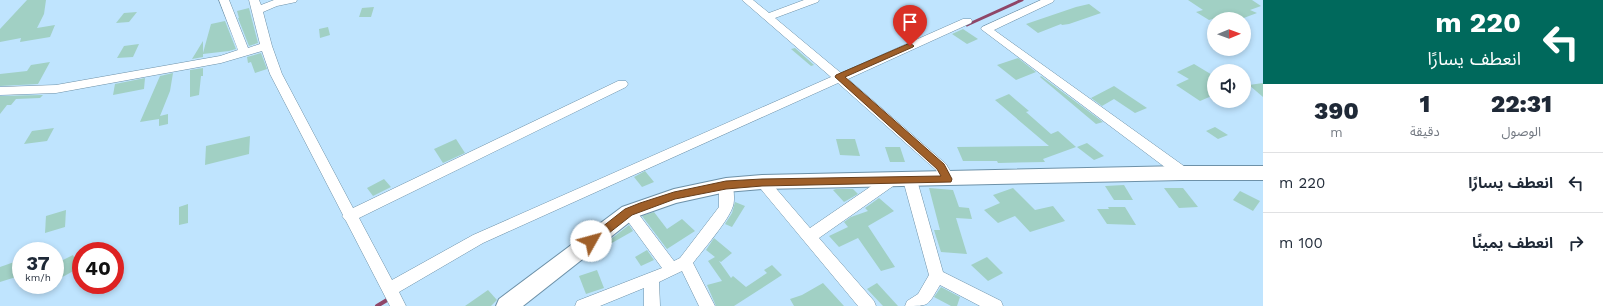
<!DOCTYPE html>
<html lang="ar">
<meta charset="utf-8">
<style>
:root{--surface:#fff;--page:#f6f6f7;--text:#1f2937;--muted:#747a83;--line:#e0e1e3}
body{margin:0;font-family:"Work Sans","Noto Sans Arabic",sans-serif;background:var(--page);color:var(--text);direction:rtl;height:100vh;display:flex;flex-direction:column;font-size:15px;white-space:nowrap}
*{box-sizing:border-box;margin:0}
p{font-size:13px;color:var(--muted)}
.icon{flex:none;width:22px;height:22px;fill:none;stroke:currentColor;stroke-width:2;stroke-linecap:round;stroke-linejoin:round}
.map{position:relative;flex:1;overflow:hidden;direction:ltr}
.details{display:flex;flex-direction:column;background:var(--surface);width:340px}
.details>*{flex:none}
.guide{background:#00695c;color:#fff;overflow:hidden}
.needle{width:26px;rotate:89deg}
.buttons{position:absolute;left:1207px;top:12px;display:grid;gap:8px}
.buttons a{display:grid;place-items:center;width:44px;height:44px;border-radius:50%;background:var(--surface);box-shadow:0 2px 6px #0003;font-size:20px}
.speed{position:absolute;left:12px;top:242px;display:flex;gap:8px;font-size:20px;font-weight:700;text-align:center}
.speed>*{display:grid;place-content:center;width:52px;height:52px;border-radius:50%;background:var(--surface);box-shadow:0 2px 6px #0003;line-height:1}
.speed small{font-size:10px;font-weight:400}
.speed .limit{border:6px solid #d22;background:#fff;color:#111}
.pin{position:absolute;display:grid;place-items:center;width:34px;height:34px;color:#fff;margin:-41px -17px;border-radius:50% 50% 50% 0;rotate:-45deg;box-shadow:0 0 4px #0007}
.pin .icon{rotate:45deg}
.me{position:absolute;width:44px;margin:-22px;rotate:52deg;stroke-linejoin:round;filter:drop-shadow(0 0 3px #0008)}
.turn{display:flex;align-items:center;gap:14px;height:84px;padding:0 16px;font-size:18px}
.turn .icon{width:52px;height:52px;stroke-width:2.5}
.turn b{display:block;font-size:28px;line-height:34px}
.eta{display:flex;justify-content:space-evenly;align-items:center;height:68px;text-align:center}
.eta b{font-size:24px;font-weight:800;line-height:28px}
ul{padding:0;list-style:none}
li{display:flex;align-items:center;gap:12px;height:60px;padding:0 16px;border-top:1px solid var(--line)}
li div{flex:1}
li b{display:block;font-size:15px}
li em{font-style:normal}
main{display:flex;flex:1;min-height:0}
.map>svg:first-child{display:block}
.lines{fill:none;stroke-linecap:round;stroke-linejoin:round}
.stream-far1{stroke:#8f4668;stroke-width:3}
.stream{stroke:#8f4668;stroke-width:4}
.building{fill:#a1d0c4}
.street-casing{stroke:#6d91a8;stroke-width:1}
.secondary-casing{stroke:#6d91a8;stroke-width:2}
.street{fill:#fff;fill-rule:evenodd}
.secondary{fill:#fff;fill-rule:evenodd}
.route{fill:#9f5f29;stroke:#673e1b}
</style>
<main>
<section class="details">
<div class="guide">
<div class="turn"><svg class="icon" aria-label="left" viewBox="0 0 24 24"><path d="M17 20v-9H6M10 6l-5 5 5 5"/></svg><div><b>220 m</b>انعطف يسارًا</div></div>
</div>
<div class="eta">
<div><b>22:31</b><p>الوصول</p></div>
<div><b>1</b><p>دقيقة</p></div>
<div><b>390</b><p>m</p></div>
</div>
<ul>
<li><svg class="icon" aria-label="left" viewBox="0 0 24 24"><path d="M17 20v-9H6M10 6l-5 5 5 5"/></svg><div><b>انعطف يسارًا</b></div><em>220 m</em></li>
<li><svg class="icon" aria-label="right" viewBox="0 0 24 24"><path d="M7 20v-9h11M14 6l5 5-5 5"/></svg><div><b>انعطف يمينًا</b></div><em>100 m</em></li>
</ul>
</section>
<div class="map">
<svg width="1263" height="306" viewBox="0 0 1263 306">
<rect width="100%" height="100%" fill="#bfe4fe"/>
<g class="lines">
<polyline class="stream-far1" points="967,25 1022,0"/>
<polyline class="stream" points="377,306 387,300"/>
</g>
<g class="building">
<polygon points="27,0 46,0 44,14 37,28 55,25 50,37 20,42 21,38 0,42 0,29"/>
<polygon points="1188,0 1252,0 1261,6 1250,10 1257,13 1241,19 1235,18 1223,19 1220,17 1209,20 1196,12 1203,10"/>
<polygon points="1089,4 1101,13 1069,24 1062,25 1061,24 1038,33 1026,24 1076,7"/>
<polygon points="374,7 371,17 359,17 362,8"/>
<polygon points="249,8 258,43 249,46 238,18 239,18 237,11"/>
<polygon points="137,12 129,22 116,23 124,13"/>
<polygon points="225,21 236,49 229,51 203,54 203,57 192,59 203,41 203,53 211,24"/>
<polygon points="328,27 330,35 320,38 319,29"/>
<polygon points="963,29 978,39 967,44 952,34"/>
<polygon points="139,44 133,57 117,58 124,46"/>
<polygon points="795,48 814,65 811,66 791,49"/>
<polygon points="261,53 267,69 255,73 251,62 248,63 247,57 236,60"/>
<polygon points="1018,58 1036,72 1016,80 997,65"/>
<polygon points="50,62 38,84 0,86 0,74 27,71 31,65"/>
<polygon points="1194,64 1214,76 1214,95 1200,101 1176,85 1189,79 1177,72"/>
<polygon points="203,68 203,76 201,76 199,95 190,97 190,70"/>
<polygon points="173,73 170,91 160,116 168,114 168,124 159,126 159,119 140,122 160,76"/>
<polygon points="1041,76 1103,122 1096,124 1040,77"/>
<polygon points="145,78 144,89 113,95 115,84"/>
<polygon points="1263,83 1263,97 1249,85"/>
<polygon points="1114,86 1147,108 1135,113 1114,99 1102,106 1091,98"/>
<polygon points="1009,94 1029,111 1026,112 1051,134 1058,131 1076,147 1043,159 1045,162 998,163 997,161 963,161 957,147 1049,146 995,100"/>
<polygon points="43,95 40,98 16,99 11,105 7,105 0,114 0,96"/>
<polygon points="1215,127 1228,135 1218,139 1206,131"/>
<polygon points="54,128 47,141 24,144 32,131"/>
<polygon points="250,136 249,154 205,165 206,146"/>
<polygon points="456,139 465,153 443,163 434,149"/>
<polygon points="836,139 855,139 860,156 840,155"/>
<polygon points="1087,143 1104,156 1094,160 1077,147"/>
<polygon points="885,147 900,147 905,162 890,162"/>
<polygon points="645,171 654,182 642,187 634,177"/>
<polygon points="384,179 391,187 373,196 367,188"/>
<polygon points="1124,185 1133,200 1114,200 1105,186"/>
<polygon points="929,188 953,190 959,207 969,208 972,219 956,218 967,254 941,252 934,230 940,230"/>
<polygon points="1013,188 1035,210 1053,206 1065,221 1030,232 1015,216 998,223 984,210 1000,203 993,195"/>
<polygon points="1164,188 1183,188 1198,207 1179,208"/>
<polygon points="836,189 853,189 858,194 844,202 833,190"/>
<polygon points="1240,191 1260,201 1253,211 1233,200"/>
<polygon points="879,198 894,211 868,226 895,267 881,271 858,238 839,247 829,236 848,227 844,222 851,217 868,211 865,208"/>
<polygon points="735,202 745,206 732,227 725,224 732,213"/>
<polygon points="188,204 188,223 179,225 179,207"/>
<polygon points="1108,207 1125,207 1136,225 1107,224 1097,209 1109,209"/>
<polygon points="66,210 65,227 45,233 46,216"/>
<polygon points="654,212 667,229 682,219 695,231 667,249 642,216"/>
<polygon points="629,225 633,231 589,256"/>
<polygon points="714,238 732,253 721,262 719,261 731,278 733,276 746,287 767,273 764,270 772,265 782,275 734,306 716,306 707,285 722,281 708,261 715,257 706,250"/>
<polygon points="647,250 654,260 641,266 635,257"/>
<polygon points="73,255 79,268 55,281 55,264"/>
<polygon points="987,257 1003,273 988,281 971,265"/>
<polygon points="17,261 16,277 0,282 0,267"/>
<polygon points="597,270 604,288 586,294 579,276"/>
<polygon points="823,283 844,306 794,306 790,299 802,295"/>
<polygon points="877,283 898,306 883,306 867,289"/>
<polygon points="941,287 960,297 957,306 951,306 934,297"/>
<polygon points="488,290 497,300 491,306 465,306"/>
</g>
<g class="lines">
<defs>
<g id="street">
<polygon points="219,0 229,0 248,48 260,44 249,0 259,0 261,5 274,0 297,0 296,2 277,6 263,12 272,46 282,74 353,208 618,81 626,81 628,84 626,87 359,218 392,280 473,235 831,77 742,0 753,0 769,13 804,0 819,0 818,2 775,18 841,73 963,19 971,19 972,21 971,23 848,79 946,164 955,179 953,183 948,184 943,183 936,170 838,83 483,243 399,292 406,306 390,306 346,221 342,216 343,215 270,74 262,51 221,63 56,93 0,95 0,87 56,85 220,56 238,50"/>
<polygon points="1041,0 1054,0 1053,2 994,30 1188,169 1190,173 1188,177 1183,178 1178,177 981,29 982,27"/>
<polygon points="891,175 896,176 898,180 896,184 819,238 874,301 876,306 858,306 755,182 757,178 762,177 767,178 810,228 886,176"/>
<path d="M910,175L915,176L917,180L943,272L1001,301L1003,306H980L940,285C927,306 931,306 905,306L907,301L918,294L929,275L903,180L905,176Z"/>
<path d="M726,180L731,181C734,187 735,200 733,206C729,220 703,250 693,263L715,306H699L682,271L659,282L660,306H644V288L600,306H575L577,301L662,268L624,216L622,212L624,208L629,206L634,208L674,261L680,258L719,207V185L721,181Z"/>
</g>
<polygon id="secondary" points="1183,166 1263,166 1263,180 1183,180 762,189 726,192 676,203 636,217 523,306 496,306 499,299 622,207 674,189 726,178 762,175"/>
</defs>
<use href="#street" class="street-casing"/>
<use href="#secondary" class="secondary-casing"/>
<use href="#street" class="street"/>
<use href="#secondary" class="secondary"/>
</g>
<polygon class="route" points="910,43 914,46 913,47 845,77 944,164 952,179 951,182 762,186 726,189 675,199 632,215 595,244 591,245 588,244 586,241 588,238 625,209 640,203 674,192 726,181 762,179 941,176 937,169 835,77 836,75"/>
</svg>
<div class="buttons">
<a><svg class="needle" viewBox="-14 -14 28 28"><path d="M0-13l5 13h-10z" fill="#e53935"/><path d="M0 13l5-13h-10z" fill="#747a83"/></svg></a>
<a><svg class="icon" aria-label="sound" viewBox="0 0 24 24"><path d="M4 9h4l5-4v14l-5-4H4zM17 9q2 3 0 6"/></svg></a>
</div>
<div class="speed"><div>37<small>km/h</small></div><div class="limit">40</div></div>
<div class="pin" style="left:910px;top:46px;background:#d93025"><svg class="icon" aria-label="arrive" viewBox="0 0 24 24"><path d="M6 21V4h12l-3 4 3 4H6"/></svg></div>
<svg class="me" style="left:591px;top:241px" viewBox="-20 -20 40 40"><circle r="19" fill="#fff"/><path d="M0-13L10 11 0 6-10 11z" fill="#9f5f29"/></svg>
</div>
</main>
